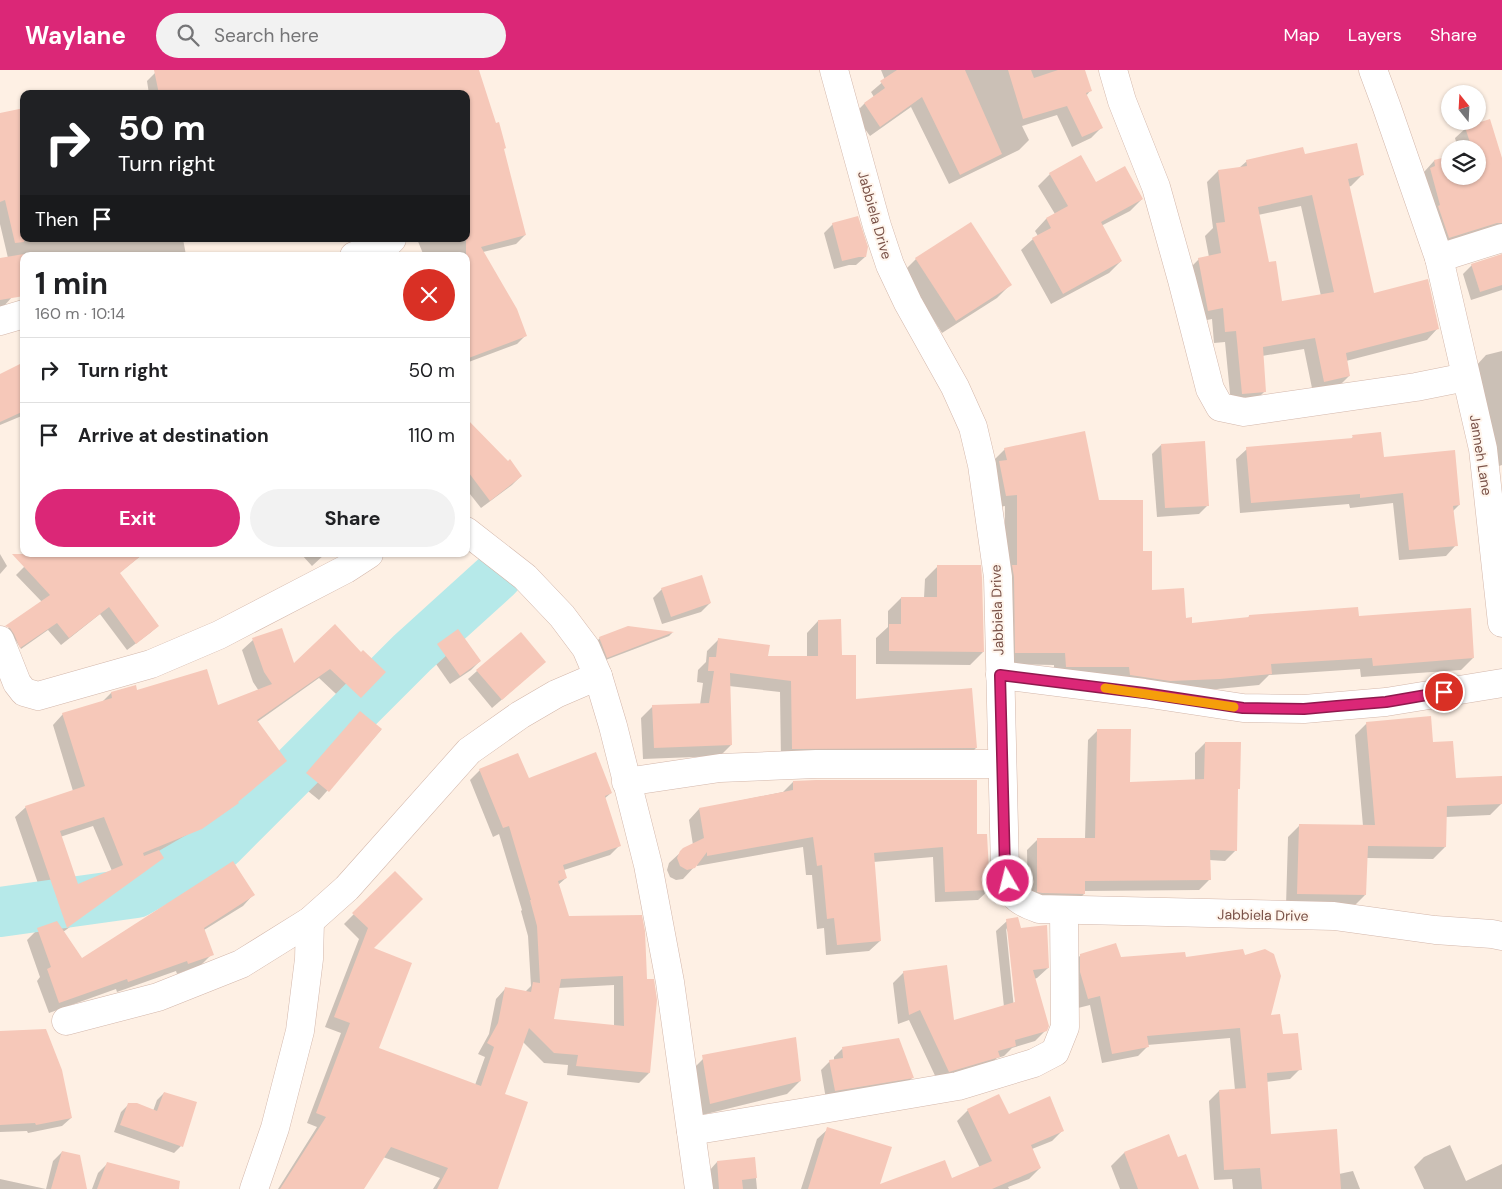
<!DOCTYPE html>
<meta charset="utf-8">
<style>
:root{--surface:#fff;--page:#f2f2f2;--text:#202124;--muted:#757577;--line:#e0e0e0;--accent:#db2777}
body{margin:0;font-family:"DM Sans",sans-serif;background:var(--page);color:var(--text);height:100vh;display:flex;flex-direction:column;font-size:19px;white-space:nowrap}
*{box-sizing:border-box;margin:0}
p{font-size:16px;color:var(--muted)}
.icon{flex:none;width:28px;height:28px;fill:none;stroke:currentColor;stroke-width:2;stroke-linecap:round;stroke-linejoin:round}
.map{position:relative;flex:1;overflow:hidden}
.details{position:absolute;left:20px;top:182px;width:450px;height:305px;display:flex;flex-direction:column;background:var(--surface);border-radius:10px;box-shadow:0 1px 4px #0004}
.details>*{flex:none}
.top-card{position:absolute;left:20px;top:20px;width:450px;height:152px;border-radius:10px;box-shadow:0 1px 4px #0004;background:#202124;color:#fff;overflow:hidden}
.needle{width:32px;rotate:342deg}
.buttons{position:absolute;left:1441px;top:15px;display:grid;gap:10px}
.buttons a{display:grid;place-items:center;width:45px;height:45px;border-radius:50%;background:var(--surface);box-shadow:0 1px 4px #0004;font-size:25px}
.pin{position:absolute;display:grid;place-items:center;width:42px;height:42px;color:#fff;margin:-21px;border:2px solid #fff;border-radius:50%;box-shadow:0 1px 5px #0007}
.me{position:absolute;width:55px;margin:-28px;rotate:352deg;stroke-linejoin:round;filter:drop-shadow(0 0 4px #0008)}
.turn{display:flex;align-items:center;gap:18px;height:105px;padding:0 15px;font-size:22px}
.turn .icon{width:65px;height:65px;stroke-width:2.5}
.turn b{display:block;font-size:35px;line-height:42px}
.then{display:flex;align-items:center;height:48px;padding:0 15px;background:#0003;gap:10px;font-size:19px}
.round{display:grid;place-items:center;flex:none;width:52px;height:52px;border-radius:26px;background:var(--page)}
.summary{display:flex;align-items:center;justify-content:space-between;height:85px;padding:0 15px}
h1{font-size:30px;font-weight:700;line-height:38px}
.action{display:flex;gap:10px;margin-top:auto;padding:10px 15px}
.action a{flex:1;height:58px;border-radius:30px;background:var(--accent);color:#fff;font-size:20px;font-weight:700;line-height:58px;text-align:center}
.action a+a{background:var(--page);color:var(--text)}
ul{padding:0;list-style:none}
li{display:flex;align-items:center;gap:15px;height:65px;padding:0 15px;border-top:1px solid var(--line)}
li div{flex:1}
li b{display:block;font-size:19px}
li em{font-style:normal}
header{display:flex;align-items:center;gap:30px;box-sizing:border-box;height:70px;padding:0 25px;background:var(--accent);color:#fff}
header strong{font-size:24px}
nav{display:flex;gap:28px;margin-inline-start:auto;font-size:18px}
.search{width:350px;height:45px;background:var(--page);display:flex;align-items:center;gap:12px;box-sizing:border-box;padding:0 18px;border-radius:28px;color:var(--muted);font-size:19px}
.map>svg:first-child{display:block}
.shadow{fill:#0003;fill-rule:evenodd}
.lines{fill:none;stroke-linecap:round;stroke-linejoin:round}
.river{stroke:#b6e9e9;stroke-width:50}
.building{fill:#f6c8b9;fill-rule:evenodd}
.minor-casing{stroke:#d3b7ab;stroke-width:29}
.minor{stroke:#fff;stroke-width:28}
.route-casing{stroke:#8e194d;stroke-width:12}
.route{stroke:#db2777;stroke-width:9}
.slow{stroke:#f59e0b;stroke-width:9}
.labels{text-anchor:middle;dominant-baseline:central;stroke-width:4;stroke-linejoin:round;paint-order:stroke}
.street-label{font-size:14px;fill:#795147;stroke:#fff5ec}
</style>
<header>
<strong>Waylane</strong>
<div class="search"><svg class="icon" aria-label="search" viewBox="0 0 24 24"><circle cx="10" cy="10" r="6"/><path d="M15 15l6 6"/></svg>Search here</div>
<nav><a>Map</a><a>Layers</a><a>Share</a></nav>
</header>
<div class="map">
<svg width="1502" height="1119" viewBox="0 0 1502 1119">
<rect width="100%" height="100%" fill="#fef0e4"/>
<g class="shadow">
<polygon points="170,0 477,0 503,80 525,165 516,174 483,182 526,265 517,274 466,293 466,186 424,186 417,169 466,169 466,24 149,24 147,11 155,3"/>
<polygon points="881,0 1084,0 1090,21 1086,26 1101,58 1091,68 1072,77 1057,45 1022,56 1029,70 1019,80 949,114 911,37 870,66 854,44 864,34 874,27 871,22 885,10"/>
<polygon points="0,44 24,169 183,169 186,185 185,186 24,186 12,227 4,236 0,237 0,190 8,188 0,154"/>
<polygon points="1466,58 1502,92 1502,167 1438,178 1424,102 1434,91 1450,87 1450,106 1478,106 1478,79 1458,79 1455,68"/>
<path d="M1304,86L1362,105L1351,116L1348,117L1373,225L1438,258L1427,270L1346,291L1349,306L1338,317L1313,323L1304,279L1262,286L1265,321L1253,333L1231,334L1225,272L1214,273L1212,249L1197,252L1188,200L1199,189L1209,187L1205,166L1213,158L1207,112L1218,101L1239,98L1247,91ZM1301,136L1321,226L1281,232L1268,194L1258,145Z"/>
<polygon points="1050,104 1096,113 1142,129 1130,141 1101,156 1121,191 1109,203 1051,234 1021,180 1033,169 1038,166 1035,161 1046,149 1055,144 1038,116"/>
<polygon points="833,154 865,187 856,195 849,195 834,199 824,163"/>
<polygon points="1502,186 1502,220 1471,230 1463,204 1472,195"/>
<polygon points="916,189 1010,215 997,228 942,263 903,202"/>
<polygon points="1502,281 1502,395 1499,396 1475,297 1486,285"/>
<polygon points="24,294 24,345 0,355 0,305"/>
<polygon points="466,350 521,406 512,415 481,438 466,419"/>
<polygon points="1353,367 1383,388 1459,435 1453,441 1456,475 1446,486 1399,490 1393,433 1350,438 1349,434 1240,443 1236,389 1247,379 1350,370"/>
<polygon points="1161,375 1208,435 1199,444 1157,447 1152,384"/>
<polygon points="1005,379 1098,431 1142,482 1151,521 1191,554 1248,548 1249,546 1357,547 1473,588 1461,600 1361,607 1360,599 1269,605 1259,615 1207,620 1054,609 1054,595 1004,594 1005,436 994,438 993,391"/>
<polygon points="0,484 7,496 0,504"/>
<polygon points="37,484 143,484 119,503 158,556 150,563 127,580 100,544 61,575 48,560 21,579 8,558 16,550 42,532 16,505"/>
<polygon points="301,484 325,484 312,496"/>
<polygon points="938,496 983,582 970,595 876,594 876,568 888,557 888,541 901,528 924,528 925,509"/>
<polygon points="662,519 710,533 701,542 662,554 653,528"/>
<polygon points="818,551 841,586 855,631 976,678 964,690 781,690 780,622 729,616 731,675 720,686 643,689 641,648 653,636 700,635 703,613 697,612 698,600 706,592 707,581 719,569 767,587 807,587 807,563"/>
<polygon points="628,557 672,563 669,566 603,591 596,572 600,568"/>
<polygon points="458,560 480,591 471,600 450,614 429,584 437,575"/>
<path d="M253,570L293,595L361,584L385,602L350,637L319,608L257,652L237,733L227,743L191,769L159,782L162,787L152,798L63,862L82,889L253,825L243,836L204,860L212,884L201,895L177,904L176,901L117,922L116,919L49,943L37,911L40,907L27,870L38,859L52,854L15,747L26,737L73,721L53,655L63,644L102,632L111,623L136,622L217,637L259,621L253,612L242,580ZM93,756L112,801L78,816L60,767Z"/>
<polygon points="545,592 492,638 468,609 477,601"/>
<polygon points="351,651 381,660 319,730 298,713"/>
<polygon points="1367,653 1455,709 1502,733 1490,745 1446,747 1445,777 1433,789 1366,788 1365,825 1353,837 1286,836 1288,767 1300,755 1363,756 1355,665"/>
<polygon points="1098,660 1128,714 1195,710 1195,683 1205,673 1239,718 1236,721 1236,780 1225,791 1209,790 1209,810 1199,820 1084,821 1084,824 1074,834 1028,832 1027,780 1038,769 1085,769 1088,670"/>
<path d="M480,700L528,710L611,723L604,729L620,775L610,785L564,800L566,808L558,815L568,848L640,846L649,1003L639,1013L567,1005L568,995L544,993L523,972L503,1025L479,1119H433L440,1108L383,1087L363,1119H278L317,1057L307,1053L341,963L325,957L359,869L344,854L395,803L372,879L378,979L475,1015L485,987L478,984L489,964L496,929L505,919L525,922L531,916L528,866L521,841L522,840L499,764L493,767L470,710ZM614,915V956L552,950L558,918Z"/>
<polygon points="793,712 976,765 989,820 978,830 935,832 933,787 873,792 880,871 869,881 826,885 824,858 817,859 812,805 806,805 803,777 697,796 697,794 683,809 676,810 670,807 667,800 669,793 681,782 693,775 689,750 699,739 783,722"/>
<path d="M1007,851L1020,859L1048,898L1037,908L1034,909L1046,960L1035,971L1012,978L1004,986L997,988L987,997L938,1012L909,950L898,954L893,913L904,902L953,952L1004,937L996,861ZM1006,858L1009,864L1016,939H1014Z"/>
<polygon points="1081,885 1120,889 1185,888 1269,947 1281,965 1300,999 1290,1009 1266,1012 1270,1066 1339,1104 1353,1101 1360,1119 1233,1119 1232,1109 1214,1110 1209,1031 1219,1021 1235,1020 1230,968 1147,975 1148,976 1138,986 1102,993 1090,935 1078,938 1070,895"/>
<polygon points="0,962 71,1048 62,1056 28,1063 27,1061 0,1062"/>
<polygon points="842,979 913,1007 904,1016 826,1029 821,1000 830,991 834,991 834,987"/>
<polygon points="707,985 800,1011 787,1024 698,1046 694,998"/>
<polygon points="164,1023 181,1076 174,1083 114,1062 121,1042 128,1035 153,1041 157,1030"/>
<polygon points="968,1040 1008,1045 1063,1060 1052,1071 1032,1079 1040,1098 1029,1109 1008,1117 1009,1119 801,1119 817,1069 828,1059 878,1116 951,1109 980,1098 957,1051"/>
<polygon points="1450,1075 1466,1111 1502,1094 1502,1119 1424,1119 1414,1097 1424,1087"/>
<polygon points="62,1082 85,1119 0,1119 0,1109 46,1119 53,1091"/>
<polygon points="1124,1083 1177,1089 1198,1119 1120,1119 1111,1096"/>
<polygon points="754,1088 757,1119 710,1119 709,1101 717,1092"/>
<polygon points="107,1094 144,1119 92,1119 98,1103"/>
</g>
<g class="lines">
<polyline class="river" points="0,842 136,823 221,774 412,583 497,506"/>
</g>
<g class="building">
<polygon points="154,0 479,0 496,53 499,52 506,78 504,79 526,165 481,177 517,239 527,266 466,289 466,24 159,24"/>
<polygon points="897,0 965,0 1002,84 960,105 922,27 880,57 864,33 885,18 880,11"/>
<polygon points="1008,0 1031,0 1034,8 1058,0 1085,0 1092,21 1086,23 1103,58 1082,67 1067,36 1023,49"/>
<polygon points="24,38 24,172 15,173 5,130 0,132 0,43"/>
<polygon points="1490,49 1502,88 1502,153 1497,153 1449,168 1438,136 1440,135 1430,98 1435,96 1434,90 1450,86 1450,106 1478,106 1478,79 1472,79 1465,57"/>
<path d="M1357,73L1364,105L1348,109L1374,223L1428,209L1439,259L1346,283L1350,306L1324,312L1315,268L1263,277L1266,322L1242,324L1236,261L1225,262L1223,238L1208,241L1198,188L1221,183L1216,153L1225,152L1218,100L1247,96L1246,90L1303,77L1305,84ZM1312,125L1334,222L1282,231L1276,191L1269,192L1258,137Z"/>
<polygon points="1081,85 1096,112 1125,96 1143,129 1101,152 1122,191 1063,224 1032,168 1051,158 1046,148 1068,136 1049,103"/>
<polygon points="858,146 868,177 866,187 859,187 842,191 832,153"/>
<polygon points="971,152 1012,215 956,251 915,188"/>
<polygon points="24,184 24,226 0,230 0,188"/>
<polygon points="1502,184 1502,215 1480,222 1471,194"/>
<polygon points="24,292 24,341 0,352 0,304"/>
<polygon points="466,348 508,391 510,389 522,406 490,431 466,399"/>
<polygon points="1085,361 1099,430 1143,430 1143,481 1152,481 1152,520 1184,518 1186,548 1192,547 1192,553 1249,547 1249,545 1358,537 1359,546 1471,538 1474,588 1373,596 1372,588 1271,594 1272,604 1220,609 1170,611 1130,605 1129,597 1066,597 1065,583 1015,583 1014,507 1012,495 1017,495 1017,425 1006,426 999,391 1007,390 1004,378"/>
<polygon points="1381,362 1384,387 1455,380 1460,435 1453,436 1458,476 1409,480 1403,423 1360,428 1360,424 1251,433 1246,377 1353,368 1352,365"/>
<polygon points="1205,371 1209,436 1165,438 1161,374"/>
<polygon points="12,484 143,484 120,503 159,556 136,574 109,537 69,568 57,553 20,578 14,564 10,558 5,556 50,525"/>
<polygon points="937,495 981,495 982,508 984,582 889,581 889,554 901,554 901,527 937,527"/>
<polygon points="702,505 711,533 671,547 661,518"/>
<polygon points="841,549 842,585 856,585 856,629 972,618 977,678 792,679 791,611 730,603 732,675 654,678 652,635 709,633 714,601 708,601 709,587 716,587 718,568 770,575 768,586 818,586 818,550"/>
<path d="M335,554L361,582L363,580L386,602L361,628L330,599L257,650L287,691L238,732L239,733L202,759L143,783L144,786L159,780L164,788L67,858L25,736L85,716L62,643L112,628L111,622L136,615L137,620L207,599L218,635L272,614L264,602L252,568L282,558L294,593ZM104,747L123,795L78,814L60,761Z"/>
<polygon points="628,556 674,562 607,588 599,567"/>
<polygon points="458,559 481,591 460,606 437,574"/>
<polygon points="521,562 546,592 502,630 476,600"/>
<polygon points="360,641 382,659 329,722 306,703"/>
<polygon points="1431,646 1433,672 1453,671 1456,708 1502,706 1502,734 1447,736 1446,777 1368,776 1366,825 1297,824 1299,754 1375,755 1366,652"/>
<polygon points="1097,659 1131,659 1130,712 1204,709 1205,672 1241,672 1240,719 1238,719 1237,781 1210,780 1211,810 1085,811 1085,824 1042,823 1037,822 1037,768 1095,768"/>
<path d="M596,682L612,723L605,726L621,776L563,795L567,808L558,811L569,846L642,845L645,861L647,909H654L657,930L650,1003L576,996L578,985L554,983L529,958L505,1024L528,1032L498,1119H437L448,1098L391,1077L364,1119H280L326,1047L316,1043L350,953L334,947L368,858L352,843L395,801L423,829L374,878L412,893L379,978L481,1016L494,977L487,973L498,953L505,917L531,922L533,912L540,913L537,856L530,830H531L509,756L503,758L479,699L518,683L529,708ZM623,906L624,956L554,949L561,909Z"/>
<polygon points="816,710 977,710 977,764 987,764 990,820 945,822 943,777 874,783 881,871 837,875 834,848 827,849 822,795 817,796 813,767 707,786 707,782 695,798 687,800 680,796 677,788 680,781 683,778 704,768 699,738 793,720 793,711"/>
<polygon points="233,791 255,825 204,858 214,885 188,894 187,891 128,912 127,909 59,933 47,899 51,897 37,858 57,851 82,888"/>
<polygon points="1018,847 1021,858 1047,855 1049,898 1033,900 1049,956 1047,961 1015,970 1016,976 998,981 1000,987 949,1002 920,940 909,945 903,901 947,895 954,950 1015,932 1006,849"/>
<polygon points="1116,873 1121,887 1185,882 1186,887 1243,879 1245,885 1265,879 1274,884 1281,906 1271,945 1280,944 1283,964 1298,963 1302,1000 1267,1003 1271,1064 1337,1059 1341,1119 1262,1119 1260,1098 1224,1100 1219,1020 1246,1018 1240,958 1147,966 1149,977 1112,984 1100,926 1088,929 1080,902 1080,884"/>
<polygon points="46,959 62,1000 72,1048 36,1055 35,1053 0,1055 0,961"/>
<polygon points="796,967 801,1011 710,1034 702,985"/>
<polygon points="899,968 914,1008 835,1021 829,990 843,988 842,977"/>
<polygon points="164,1022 197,1032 183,1077 120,1055 128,1033 137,1033 157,1041"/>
<polygon points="999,1024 1009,1044 1050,1026 1064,1061 1031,1075 1041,1098 992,1119 808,1119 827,1057 892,1077 880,1114 945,1090 952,1108 992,1091 967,1039"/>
<polygon points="1169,1064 1178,1087 1186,1084 1199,1119 1138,1119 1124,1082"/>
<polygon points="62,1081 80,1085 87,1119 51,1119"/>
<polygon points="755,1087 757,1108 742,1110 743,1119 719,1119 717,1091"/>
<polygon points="107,1092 180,1111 179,1119 97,1119"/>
</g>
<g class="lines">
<defs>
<g id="minor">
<path d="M834,0L877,156L890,195L908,233L955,317L973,357L982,395L998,507L1005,800C1012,826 1013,829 1039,839L1334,846L1435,860L1492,864L1502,866"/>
<polyline points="1113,0 1122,31 1156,117 1182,210 1210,319 1220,337 1244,342 1416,317 1466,307"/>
<polyline points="1373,0 1386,35 1439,188 1483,379 1502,553"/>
<polyline points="354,186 389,172 392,169"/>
<polyline points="1439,188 1502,168"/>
<polyline points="0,251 24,244"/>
<polyline points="466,461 525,507 562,546 586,578 598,606 613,656 648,795 670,912 699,1119"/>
<polyline points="0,570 17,613 24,622 38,626 151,594 219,565 346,499 369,484"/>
<polyline points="1000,605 1144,623 1243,638 1304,639 1386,632 1502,613"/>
<polyline points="626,712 720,698 816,694 1002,694"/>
<polyline points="66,951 158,927 241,894 310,851 347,818 469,681 520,645 556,624 598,606"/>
<polyline points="691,1061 800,1043 958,1016 1034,993 1055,982 1065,957 1064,840"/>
<polyline points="254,1119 275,1058 300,961 309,889 310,851"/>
</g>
</defs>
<use href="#minor" class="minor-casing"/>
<use href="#minor" class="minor"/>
</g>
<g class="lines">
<defs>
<polyline id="route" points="1008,811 1005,800 1000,605 1144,623 1243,638 1304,639 1337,636 1386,632 1444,622"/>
</defs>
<use href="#route" class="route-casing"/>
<use href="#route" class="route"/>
<polyline class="slow" points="1105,618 1234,637"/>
</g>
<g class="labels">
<g class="street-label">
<text transform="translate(875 145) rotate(74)">Jabbiela Drive</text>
<text transform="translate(1481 385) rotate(81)">Janneh Lane</text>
<text transform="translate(997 540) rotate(-92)">Jabbiela Drive</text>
<text transform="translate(1263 845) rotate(1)">Jabbiela Drive</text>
</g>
</g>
</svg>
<div class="buttons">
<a><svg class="needle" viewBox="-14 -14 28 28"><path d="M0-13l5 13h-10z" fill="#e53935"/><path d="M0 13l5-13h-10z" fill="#757577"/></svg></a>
<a><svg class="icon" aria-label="layers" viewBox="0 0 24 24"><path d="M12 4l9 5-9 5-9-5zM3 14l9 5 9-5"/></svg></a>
</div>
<div class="pin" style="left:1444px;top:622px;background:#d93025"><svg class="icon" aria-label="arrive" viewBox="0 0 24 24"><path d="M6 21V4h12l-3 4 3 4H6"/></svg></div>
<svg class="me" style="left:1008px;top:811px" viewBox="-20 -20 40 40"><circle r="17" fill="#db2777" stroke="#fff" stroke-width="3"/><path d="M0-11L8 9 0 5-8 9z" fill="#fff"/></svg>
<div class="top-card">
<div class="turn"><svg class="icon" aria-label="right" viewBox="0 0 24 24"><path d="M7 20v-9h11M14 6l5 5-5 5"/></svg><div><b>50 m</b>Turn right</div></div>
<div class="then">Then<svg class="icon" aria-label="arrive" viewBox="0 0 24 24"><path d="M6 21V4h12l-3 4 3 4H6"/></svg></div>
</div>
<section class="details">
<div class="summary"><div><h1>1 min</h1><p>160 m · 10:14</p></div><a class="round" style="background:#d93025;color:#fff"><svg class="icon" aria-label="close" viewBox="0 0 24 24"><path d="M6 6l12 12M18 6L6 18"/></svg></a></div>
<ul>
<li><svg class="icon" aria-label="right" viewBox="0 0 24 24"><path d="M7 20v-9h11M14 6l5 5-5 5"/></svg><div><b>Turn right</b></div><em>50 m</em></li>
<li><svg class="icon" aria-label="arrive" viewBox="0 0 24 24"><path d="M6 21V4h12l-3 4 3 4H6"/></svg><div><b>Arrive at destination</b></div><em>110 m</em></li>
</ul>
<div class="action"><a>Exit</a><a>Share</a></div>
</section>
</div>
